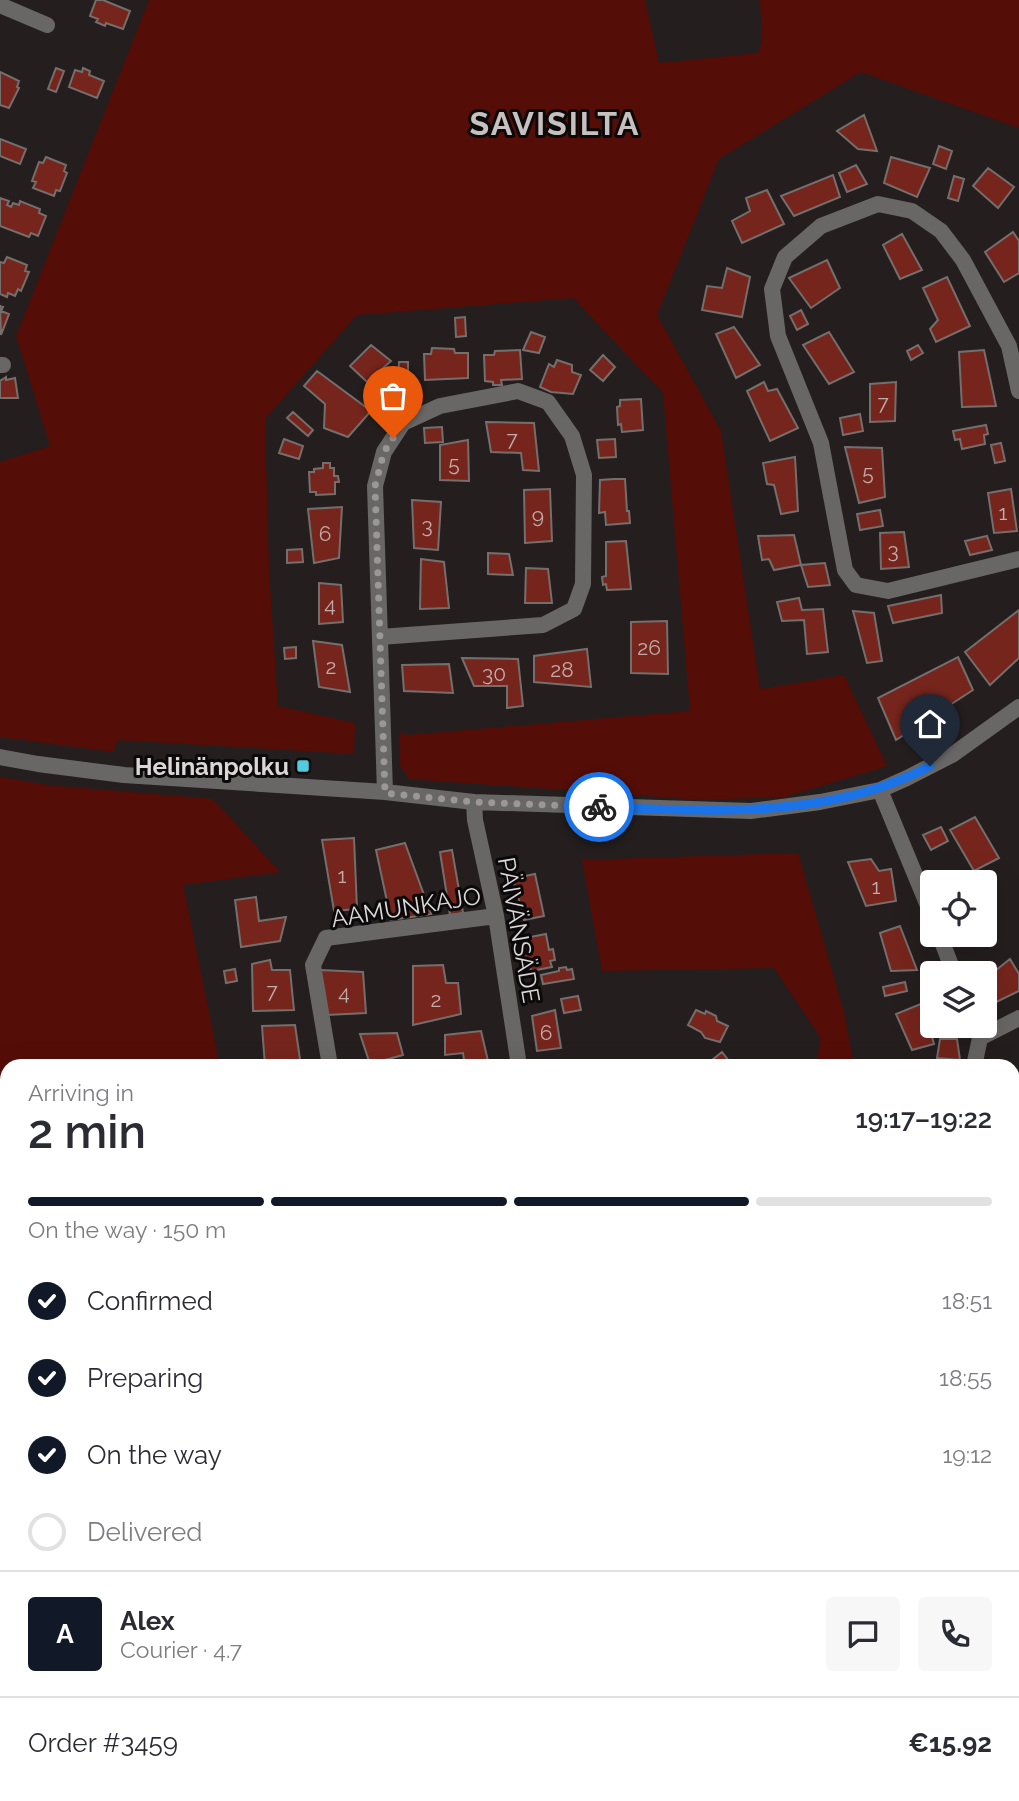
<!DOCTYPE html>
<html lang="en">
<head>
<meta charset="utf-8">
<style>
  :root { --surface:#fff; --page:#f7f7f7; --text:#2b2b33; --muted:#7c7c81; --line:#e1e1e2; --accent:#111827 }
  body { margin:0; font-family:Raleway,sans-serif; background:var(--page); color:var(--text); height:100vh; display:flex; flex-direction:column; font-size:26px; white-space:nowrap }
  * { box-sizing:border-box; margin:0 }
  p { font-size:23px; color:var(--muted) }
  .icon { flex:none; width:38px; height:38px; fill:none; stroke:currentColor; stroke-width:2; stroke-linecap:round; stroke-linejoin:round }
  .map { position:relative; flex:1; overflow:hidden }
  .sheet { position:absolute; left:0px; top:1059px; width:1020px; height:744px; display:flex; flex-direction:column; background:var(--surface); border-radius:21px 21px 0 0; box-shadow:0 7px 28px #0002 }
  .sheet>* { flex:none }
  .controls { position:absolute; left:920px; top:870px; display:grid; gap:14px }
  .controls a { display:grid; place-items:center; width:77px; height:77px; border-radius:7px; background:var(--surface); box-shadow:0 7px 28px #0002; font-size:35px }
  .pin { position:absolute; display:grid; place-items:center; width:60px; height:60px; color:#fff; margin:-72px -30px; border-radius:50% 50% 50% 0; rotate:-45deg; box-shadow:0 0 7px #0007 }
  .pin .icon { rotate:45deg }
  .courier { position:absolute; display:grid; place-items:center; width:70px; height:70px; margin:-35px; border:5px solid #1a73e8; border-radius:50%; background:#fff; color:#222; box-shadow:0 2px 9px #0007 }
  .headline em { font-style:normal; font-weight:600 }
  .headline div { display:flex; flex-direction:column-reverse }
  .headline { display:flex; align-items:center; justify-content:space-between; height:119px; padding:0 28px }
  h1 { font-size:46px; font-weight:600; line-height:52px }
  .bar { display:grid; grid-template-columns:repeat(4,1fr); gap:10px 7px; align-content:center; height:84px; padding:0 28px }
  .bar i { height:9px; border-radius:5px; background:var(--line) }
  .bar .on { background:var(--accent) }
  .bar p { grid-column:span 4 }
  .line { display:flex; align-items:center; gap:18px; padding:0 28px; border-top:2px solid var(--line) }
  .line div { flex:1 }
  .round { display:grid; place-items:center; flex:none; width:74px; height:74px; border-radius:7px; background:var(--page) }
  ol { padding:0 28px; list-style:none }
  li { display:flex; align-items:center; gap:21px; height:77px }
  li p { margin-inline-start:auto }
  li .icon { padding:7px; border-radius:50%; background:var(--accent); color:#fff; stroke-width:4 }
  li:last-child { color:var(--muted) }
  li i { width:38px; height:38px; border:4px solid var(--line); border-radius:50% }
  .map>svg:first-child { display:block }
  .green { fill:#550d07 }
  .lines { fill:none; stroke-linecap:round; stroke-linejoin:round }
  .river { stroke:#280100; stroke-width:26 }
  .building { fill:#75251c; stroke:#746e6d; stroke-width:2 }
  .minor { stroke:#696666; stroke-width:16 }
  .done { stroke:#9a9796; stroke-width:7; stroke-dasharray:0 12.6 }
  .route { stroke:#1a73e8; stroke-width:9 }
  .poi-dot { fill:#54cadd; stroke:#0b0909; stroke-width:2.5 }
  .labels { text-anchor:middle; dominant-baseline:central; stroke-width:6; stroke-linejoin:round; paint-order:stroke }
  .number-label { font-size:21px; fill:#c1aaa8 }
  .poi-label { font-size:24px; font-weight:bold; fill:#dad7d6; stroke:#0b0909; text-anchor:end }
  .street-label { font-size:24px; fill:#dad7d6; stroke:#0b0909 }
  .district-label { font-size:32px; font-weight:bold; letter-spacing:2px; fill:#c6c0be; stroke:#0b0909 }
</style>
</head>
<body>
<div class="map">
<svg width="1019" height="1801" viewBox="0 0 1019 1801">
  <rect width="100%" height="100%" fill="#241f1e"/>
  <path class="green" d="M149,0H645L659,63L758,53L762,40L760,0H1019V128L861,72L719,159L657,315L721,431L760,689L844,675L887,766L785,797L702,800L409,779L400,765L399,733L408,735L690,711L663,393L573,298L357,315L265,419L269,570L278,706L355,723L354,754L118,740L113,752L0,737V462L50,446L16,336Z
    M0,777L48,785L213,799L280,872L183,885L220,1066H7V1796H172V1801H0Z
    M798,853L844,1012L854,1066H817L820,1037L774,968L602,971L582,860Z
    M1013,1664L1019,1675V1801H603L613,1796H1013Z"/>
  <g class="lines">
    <path class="river" d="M0,1554L7,1552
      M875,1796L879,1801"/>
  </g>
  <path class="building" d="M96,0H103L130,11L123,29L106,23L105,26L96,22L98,19L90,16Z
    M56,68L64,71L56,92L48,89Z
    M83,68L90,71L89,75L104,81L97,98L69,87L75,70L82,72Z
    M0,72L19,81L17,87L19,88L9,108L0,105Z
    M864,115L877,151L858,149L837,131Z
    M0,139L26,149L20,164L0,156Z
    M939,146L952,151L946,169L933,164Z
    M46,157L66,165L64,171L67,173L60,191L56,190L54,196L33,188L36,182L32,181L39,162L43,163Z
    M891,157L930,168L917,197L884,183Z
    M856,165L867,184L847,192L839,173Z
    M988,168L1014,187L998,208L973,186Z
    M833,175L840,197L794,216L781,196Z
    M954,176L964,179L958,201L948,198Z
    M767,190L784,224L742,243L732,221L750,211L746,198Z
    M0,198L9,201L7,205L11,207L13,203L19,205L20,201L40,209L39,213L46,216L38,236L31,233L29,237L0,226Z
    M1013,232L1019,241V273L1004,282L985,252Z
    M902,234L922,270L900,279L883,245Z
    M7,257L27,265L25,271L29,272L21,291L18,289L15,296L8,293L7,297L0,294V262L4,263Z
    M827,260L840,288L811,308L789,278Z
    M727,268L750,277L742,317L702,310L707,286L722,288Z
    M947,277L970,326L936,342L930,329L938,320L923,288Z
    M0,306L3,307L1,311L9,314L1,335Z
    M801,310L808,324L797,330L790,316Z
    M465,317L466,336L456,337L455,318Z
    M734,327L760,365L736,378L716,334Z
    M531,332L545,337L539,353L523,350Z
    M829,332L854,372L829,384L803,345Z
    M371,345L391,361L367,382L350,366Z
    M918,345L923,353L911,360L907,351Z
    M432,348L454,349L455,353H468V378L425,380L424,354H431Z
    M520,350L522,379L501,380L502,385H493V382L485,381L484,355H494L495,351Z
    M984,350L996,406L962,407L959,352Z
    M603,355L615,367L603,381L590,370Z
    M557,360L572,365V372L581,375L573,394L551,392L540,387L549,364L554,367Z
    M399,362H408V383L398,385Z
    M317,371L371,411L348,437L324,428L325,404L304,386Z
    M6,377V380L15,378L18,398H0V381Z
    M764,382L768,391L777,389L798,428L770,441L747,391Z
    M896,382L895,421L870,422V384Z
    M641,399L643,430L622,432L621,424L618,425L617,407L620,406V400Z
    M293,412L313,430L308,436L287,418Z
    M860,414L863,431L843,435L840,418Z
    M486,422L534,423L539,471L523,470L521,453L491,452Z
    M986,425L988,434L984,435L985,444L962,449L960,439L955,440L953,431Z
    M442,427L443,442L425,443L424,428Z
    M284,439L303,446L299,459L279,453Z
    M615,439L616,457L599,458L597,440Z
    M468,440L469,481L440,480V445Z
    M1001,443L1005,461L995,463L991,445Z
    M845,447L882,448L885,497L859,503Z
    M795,457L798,511L781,514L774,485L767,484L763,463Z
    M323,463H330V468H334V476H338L339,482H335V494L316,495V492H310L309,472H314V469L323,468Z
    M614,479H625L627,511H629L630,523L606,525L605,512L599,513L600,480Z
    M550,489L552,541L525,543L524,490Z
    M1011,489L1017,531L994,533L988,493Z
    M412,500L441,502L438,550L414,548Z
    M342,507L339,558L314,563L308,509Z
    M880,510L883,526L860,530L857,514Z
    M904,532L909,567L881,569L880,533Z
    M794,535L801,565L774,570L769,559L762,560L758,536Z
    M987,536L992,550L970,555L965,541Z
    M626,541L631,589L607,590L606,584L603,585L602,577L606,576V542Z
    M302,549L303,562L287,563V550Z
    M488,553L509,554L513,575L488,574Z
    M421,559L444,562L449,608L420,609Z
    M825,563L830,585L808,587L801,565Z
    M526,568L548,569L552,603H525Z
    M319,583L341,585L343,622L319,624Z
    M941,595L942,613L893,623L888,606Z
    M799,598L802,610L823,609L828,652L807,654L804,620L782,621L777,602Z
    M1019,610V658L990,685L965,652Z
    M853,611L874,613L882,661L867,663Z
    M667,621L668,674L631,673V622Z
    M313,641L342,645L350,692L319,687Z
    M296,647V658L285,659L284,648Z
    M587,649L591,687L534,682V656Z
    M958,657L973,690L896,740L878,698Z
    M462,658L518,659L523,706L507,708V686H474Z
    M449,664L453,693L404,691L402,665Z
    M975,817L999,858L974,871L950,830Z
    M941,827L948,841L931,850L923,835Z
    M354,838L357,909L334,911L322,840Z
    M405,843L431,914L391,920L376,850Z
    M452,850L463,913L450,915L440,852Z
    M871,859L879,871L891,869L896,901L866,906L848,862Z
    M535,874L544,916L524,920L517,892L514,893L515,878Z
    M256,897L259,921L286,917L280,941L241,947L235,900Z
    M985,922L991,933L959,946L954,934H985Z
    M900,926L917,970L891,971L880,933Z
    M546,934L549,950L553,949L555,960L550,961L552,967L531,971L529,959L524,960L521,944L526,943L525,938Z
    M1010,959L1019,974V991L990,1005L985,991V979Z
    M270,960L272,970H290L294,1010L253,1011L252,964Z
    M443,965L446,983H458L461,1014L413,1025V966Z
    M566,967L567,970L572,969L574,979L543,984L541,975L559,971V968Z
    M235,969L237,981L226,983L224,971Z
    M320,970L363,972L366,1013L327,1015Z
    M905,982L907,991L885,996L883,987Z
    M578,996L581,1010L564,1013L561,999Z
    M923,1003L934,1044L912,1050L896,1014Z
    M555,1010L561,1048L537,1051L532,1016Z
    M696,1010L705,1014L706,1011L716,1016L717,1021L728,1026L720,1042L705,1038L701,1032L688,1025Z
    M295,1025L301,1066H265L262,1026Z
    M481,1031L489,1065L465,1066L463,1053L445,1055V1035Z
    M397,1033L403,1055L370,1064L360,1034Z
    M940,1039H957L960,1060L937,1058Z
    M722,1052L729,1061L723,1066H708L707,1064Z
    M1015,1088L1019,1090V1126L1013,1124Z
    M1019,1335V1375L1013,1383V1342Z
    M1013,1415L1019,1423V1449L1013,1442Z
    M1019,1480V1534L1016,1535L1013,1526V1482Z"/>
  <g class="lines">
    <path class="minor" d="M0,5L47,25
      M0,365H3
      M1019,391L1009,346L963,260L941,231L912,211L878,204L821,226L785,257L772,289L778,336L821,443L845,570L856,585L888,591L1019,559
      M380,637L543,625L574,609L583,584L584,475L572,436L548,402L518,391L440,406L403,423L384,452L375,486L385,792
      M0,757L38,764L124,775L385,792L474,802L751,811L820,802L880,790L907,778L952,755L1019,707
      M880,790L933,918
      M474,802L475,820L496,916L519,1066
      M939,934L954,973
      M975,1026L980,1038L1019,1018
      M330,1066L313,965L326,938L496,916
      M974,1066L980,1038
      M0,1655L7,1651"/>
  </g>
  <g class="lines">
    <path class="done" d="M393,438L384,452L375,486L385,793L474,802L599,807"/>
    <path class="route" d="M599,807C710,811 829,820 930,766"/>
  </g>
  <rect class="poi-dot" x="296" y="759" width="14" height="14" rx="3.5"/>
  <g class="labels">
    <g class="number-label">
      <text x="883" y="402">7</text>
      <text x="512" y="438">7</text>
      <text x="454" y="463">5</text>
      <text x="868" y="472">5</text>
      <text x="1003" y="512">1</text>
      <text x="538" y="515">9</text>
      <text x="427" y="525">3</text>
      <text x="325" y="533">6</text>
      <text x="893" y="550">3</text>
      <text x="330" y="604">4</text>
      <text x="649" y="647">26</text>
      <text x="331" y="666">2</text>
      <text x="562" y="669">28</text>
      <text x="494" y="673">30</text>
      <text x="342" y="875">1</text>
      <text x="876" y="886">1</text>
      <text x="272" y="990">7</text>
      <text x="344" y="992">4</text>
      <text x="436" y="999">2</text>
      <text x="546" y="1032">6</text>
    </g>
    <g class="poi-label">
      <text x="289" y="766">Helinänpolku</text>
    </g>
    <g class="street-label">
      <text transform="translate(406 907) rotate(-9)">AAMUNKAJO</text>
      <text transform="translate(519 930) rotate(80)">PÄIVÄNSÄDE</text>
    </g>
    <g class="district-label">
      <text x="555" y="123">SAVISILTA</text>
    </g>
  </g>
</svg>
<div class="controls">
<a><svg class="icon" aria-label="locate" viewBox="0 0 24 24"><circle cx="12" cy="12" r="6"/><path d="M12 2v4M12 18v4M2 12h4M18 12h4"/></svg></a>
<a><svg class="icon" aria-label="layers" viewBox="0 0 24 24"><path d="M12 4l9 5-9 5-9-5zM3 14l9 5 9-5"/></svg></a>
</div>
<div class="pin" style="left:393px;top:438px;background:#ea580c"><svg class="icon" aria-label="bag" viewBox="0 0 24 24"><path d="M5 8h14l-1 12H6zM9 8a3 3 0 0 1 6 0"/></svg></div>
<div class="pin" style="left:930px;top:766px;background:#1f2937"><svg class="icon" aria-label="home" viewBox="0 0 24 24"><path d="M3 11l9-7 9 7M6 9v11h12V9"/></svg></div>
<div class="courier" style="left:599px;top:807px"><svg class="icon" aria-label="bike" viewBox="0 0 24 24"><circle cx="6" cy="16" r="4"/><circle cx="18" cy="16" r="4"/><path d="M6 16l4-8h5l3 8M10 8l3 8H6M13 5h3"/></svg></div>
<section class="sheet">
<div class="headline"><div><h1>2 min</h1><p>Arriving in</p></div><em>19:17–19:22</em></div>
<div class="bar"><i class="on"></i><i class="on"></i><i class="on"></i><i></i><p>On the way · 150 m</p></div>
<ol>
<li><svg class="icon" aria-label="check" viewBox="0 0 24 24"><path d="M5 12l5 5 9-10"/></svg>Confirmed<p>18:51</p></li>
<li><svg class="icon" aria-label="check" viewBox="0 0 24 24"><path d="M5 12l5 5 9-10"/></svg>Preparing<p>18:55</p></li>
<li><svg class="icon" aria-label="check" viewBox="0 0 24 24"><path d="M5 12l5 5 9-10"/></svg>On the way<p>19:12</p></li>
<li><i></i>Delivered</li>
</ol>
<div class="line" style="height:126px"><b class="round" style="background:var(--accent);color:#fff">A</b><div><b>Alex</b><p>Courier · 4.7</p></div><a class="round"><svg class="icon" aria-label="chat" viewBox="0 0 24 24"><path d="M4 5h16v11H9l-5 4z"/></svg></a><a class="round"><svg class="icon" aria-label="phone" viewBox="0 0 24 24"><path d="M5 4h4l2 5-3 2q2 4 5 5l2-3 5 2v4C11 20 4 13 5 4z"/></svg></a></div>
<div class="line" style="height:91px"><div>Order #3459</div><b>€15.92</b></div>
</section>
</div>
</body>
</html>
